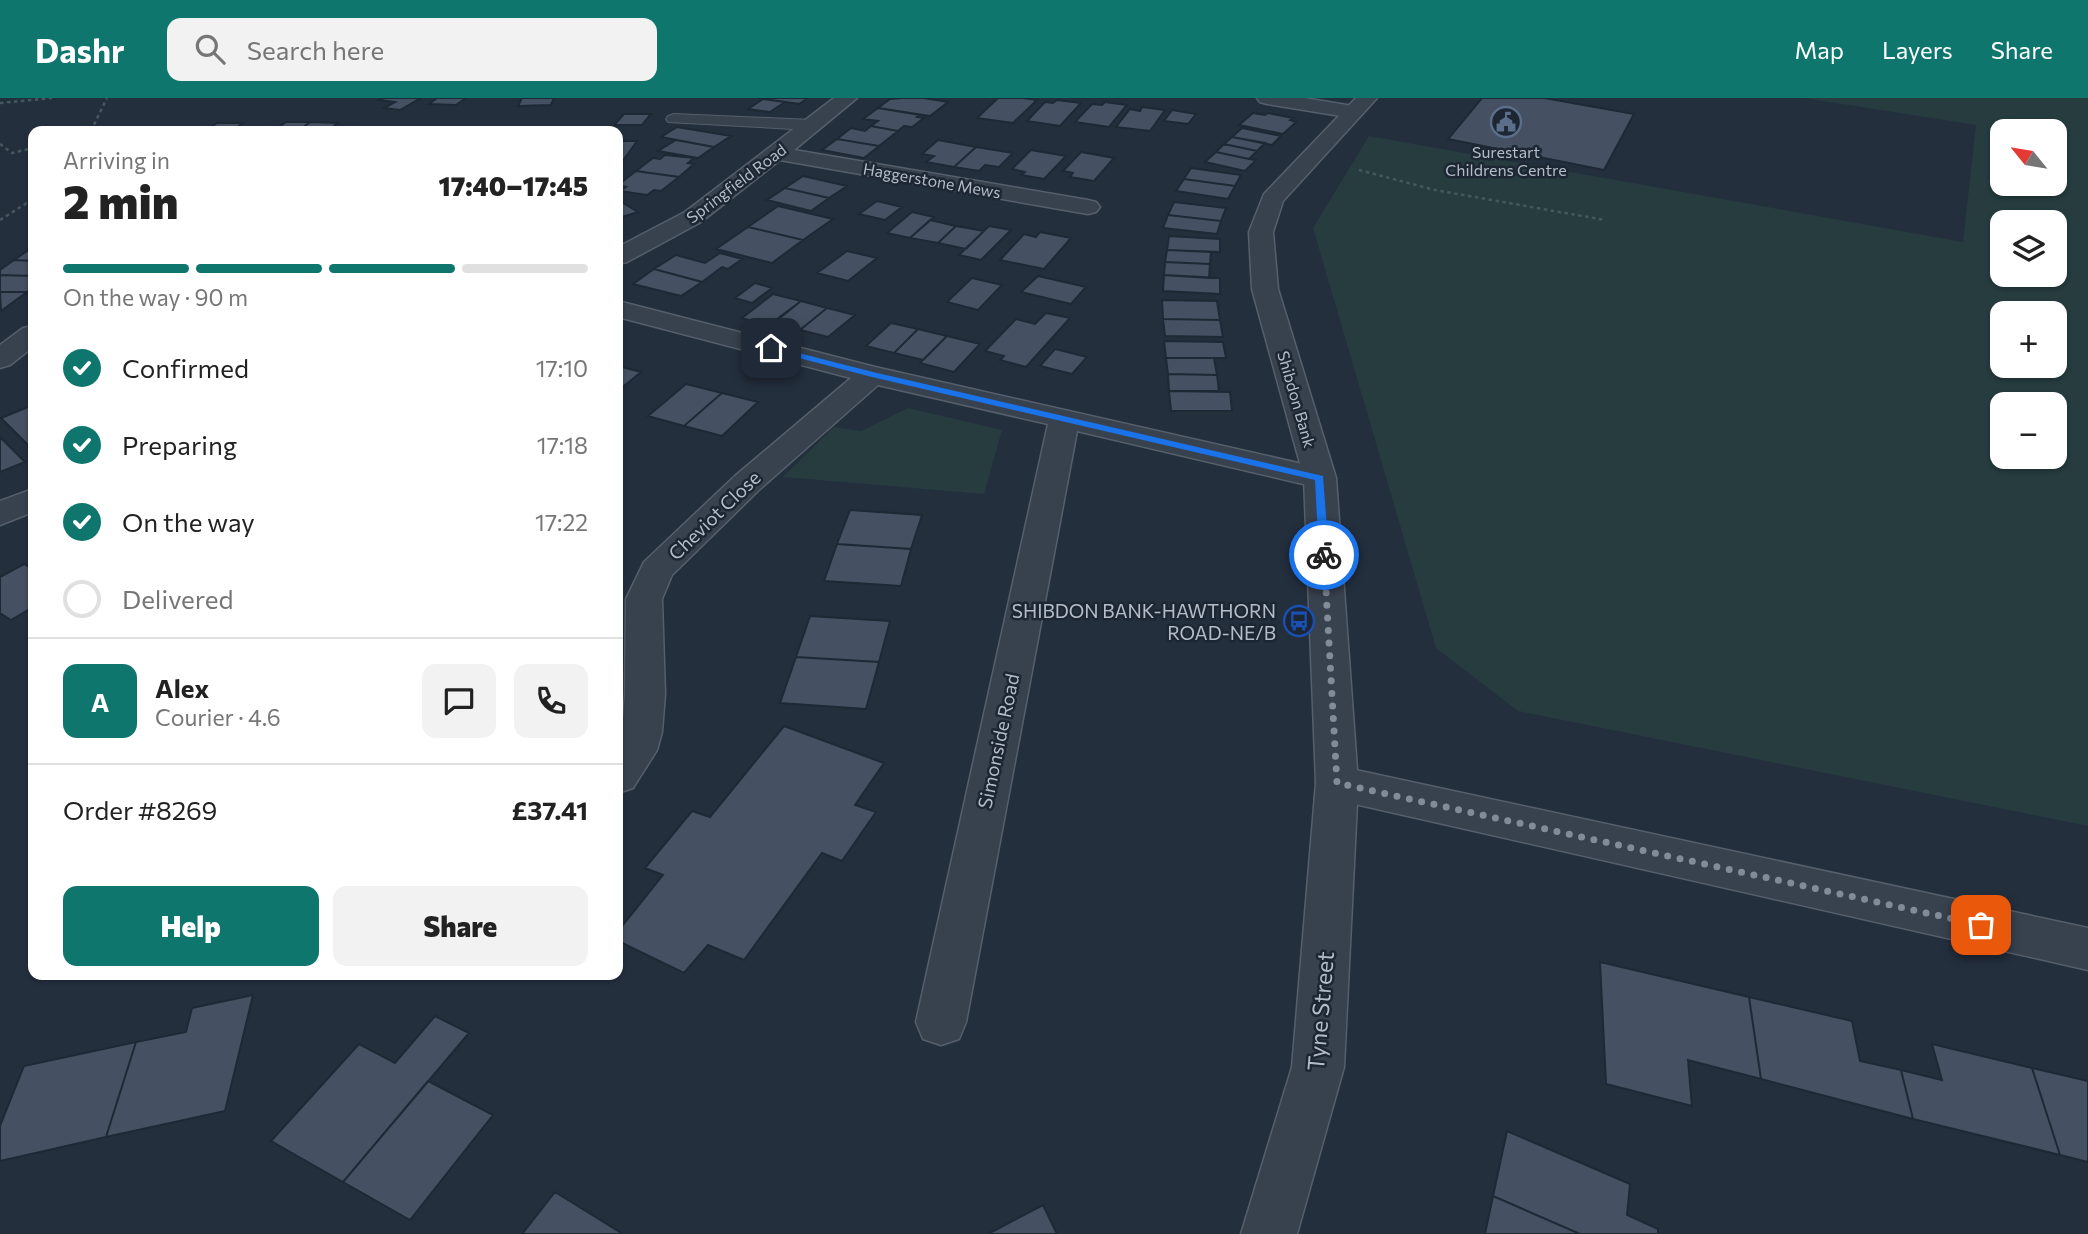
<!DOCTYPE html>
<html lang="en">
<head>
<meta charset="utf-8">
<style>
  :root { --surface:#fff; --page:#f2f2f2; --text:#222; --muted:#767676; --line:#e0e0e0; --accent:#0f766e }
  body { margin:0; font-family:Commissioner,sans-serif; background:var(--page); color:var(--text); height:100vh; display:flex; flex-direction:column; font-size:26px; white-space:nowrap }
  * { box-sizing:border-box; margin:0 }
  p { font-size:23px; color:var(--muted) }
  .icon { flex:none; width:38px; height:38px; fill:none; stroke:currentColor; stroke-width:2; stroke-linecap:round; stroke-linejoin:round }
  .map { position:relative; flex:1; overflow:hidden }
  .drawer { position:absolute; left:28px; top:28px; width:595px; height:854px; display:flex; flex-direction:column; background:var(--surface); border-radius:14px; box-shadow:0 2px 5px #0004 }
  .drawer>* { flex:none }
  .needle { width:46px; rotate:300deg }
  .controls { position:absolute; left:1990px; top:21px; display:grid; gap:14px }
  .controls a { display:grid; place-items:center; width:77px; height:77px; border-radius:14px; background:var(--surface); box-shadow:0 2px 5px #0004; font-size:35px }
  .pin { position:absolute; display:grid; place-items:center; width:60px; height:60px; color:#fff; margin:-30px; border-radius:14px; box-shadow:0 4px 10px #0006 }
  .courier { position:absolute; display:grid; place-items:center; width:70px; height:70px; margin:-35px; border:5px solid #1a73e8; border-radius:50%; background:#fff; color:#222; box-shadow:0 2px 9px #0007 }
  .overview em { font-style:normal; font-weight:800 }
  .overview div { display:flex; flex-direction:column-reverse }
  .overview { display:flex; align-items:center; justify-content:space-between; height:119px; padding:0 35px }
  h1 { font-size:46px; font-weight:800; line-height:52px }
  .bar { display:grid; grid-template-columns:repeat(4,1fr); gap:10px 7px; align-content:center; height:84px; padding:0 35px }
  .bar i { height:9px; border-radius:5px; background:var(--line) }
  .bar .current { background:var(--accent) }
  .bar p { grid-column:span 4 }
  .line { display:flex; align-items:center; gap:18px; padding:0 35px; border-top:2px solid var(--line) }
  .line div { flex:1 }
  .round { display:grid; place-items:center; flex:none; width:74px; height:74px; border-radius:14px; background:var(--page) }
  ol { padding:0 35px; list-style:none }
  li { display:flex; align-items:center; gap:21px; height:77px }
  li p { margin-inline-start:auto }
  li .icon { padding:7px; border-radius:50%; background:var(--accent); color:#fff; stroke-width:4 }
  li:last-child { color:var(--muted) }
  li i { width:38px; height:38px; border:4px solid var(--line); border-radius:50% }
  .primary-button { display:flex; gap:14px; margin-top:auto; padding:14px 35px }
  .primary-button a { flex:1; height:80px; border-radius:14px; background:var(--accent); color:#fff; font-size:28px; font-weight:800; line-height:80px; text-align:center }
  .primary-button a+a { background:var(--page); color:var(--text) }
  header { display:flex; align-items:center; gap:42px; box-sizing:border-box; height:98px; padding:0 35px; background:var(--accent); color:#fff }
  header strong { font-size:33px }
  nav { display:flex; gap:38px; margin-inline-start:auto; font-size:24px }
  .search { width:490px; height:63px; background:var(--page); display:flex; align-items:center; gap:18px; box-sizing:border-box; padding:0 24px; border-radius:14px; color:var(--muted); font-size:26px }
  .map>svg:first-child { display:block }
  .green { fill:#263c3f; fill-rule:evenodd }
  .building { fill:#455162; stroke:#1f2835; stroke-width:2 }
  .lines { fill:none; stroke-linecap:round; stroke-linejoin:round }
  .service-casing { stroke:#565f6c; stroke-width:2 }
  .minor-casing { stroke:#565f6c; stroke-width:3 }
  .tertiary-casing { stroke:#565f6c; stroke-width:3 }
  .path { stroke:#44595c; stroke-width:2.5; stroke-dasharray:3.5 3.5; stroke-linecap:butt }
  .service { fill:#38414e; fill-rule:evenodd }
  .minor { fill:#38414e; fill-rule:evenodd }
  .tertiary { fill:#38414e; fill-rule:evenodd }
  .route { fill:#1a73e8 }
  .done { stroke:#828b98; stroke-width:7; stroke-dasharray:0 12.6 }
  .labels { text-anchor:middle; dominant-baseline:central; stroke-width:5; stroke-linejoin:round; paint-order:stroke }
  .far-poi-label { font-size:16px; fill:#b4bcc9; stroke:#1d2633 }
  .far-street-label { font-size:16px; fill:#b4bcc9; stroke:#1d2633 }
  .street-label { font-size:19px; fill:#b4bcc9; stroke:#1d2633 }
  .poi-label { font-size:19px; fill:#b4bcc9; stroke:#1d2633; text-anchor:end }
  .near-street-label { font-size:23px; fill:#b4bcc9; stroke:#1d2633 }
</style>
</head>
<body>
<header>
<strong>Dashr</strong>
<div class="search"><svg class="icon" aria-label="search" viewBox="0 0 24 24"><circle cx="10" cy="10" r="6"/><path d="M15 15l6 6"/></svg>Search here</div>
<nav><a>Map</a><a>Layers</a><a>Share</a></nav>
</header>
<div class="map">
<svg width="2088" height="1136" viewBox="0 0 2088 1136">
  <rect width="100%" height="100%" fill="#242f3e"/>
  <path class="green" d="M1804,0H2088V728L1518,613L1436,550L1313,130L1369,38L1963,144L1976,27ZM2002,33H2054V86H2002ZM2054,124V177H2002V124ZM2002,215H2054V268H2002ZM2054,306V359H2002V306Z
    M908,310L1002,332L984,396L783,379L834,329L861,333Z"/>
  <path class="building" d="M383,0H421L400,12L384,10L395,4L379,2Z
    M437,0H466L456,7L429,6Z
    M522,0H554L551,7L518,8Z
    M758,0H808L799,6Z
    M902,0H924L948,4L930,18L878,10L890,1Z
    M998,0H1023L1037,2L1013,25L977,20Z
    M1482,0H1544L1634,16L1604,72L1448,41Z
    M763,1L785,4L770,14L748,11Z
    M1057,2L1081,5L1060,28L1027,23L1045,4L1053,5Z
    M1105,4L1127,7L1109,29L1075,24L1092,6L1102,7Z
    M1142,9L1165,12L1150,33L1116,29L1130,11L1140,13Z
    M878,10L920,17L917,19L924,20L912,29L904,28L898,33L871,28L878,23L863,21Z
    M1172,12L1196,16L1188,26L1164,23Z
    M1253,15L1265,17L1268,15L1293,20L1290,22L1296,24L1283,36L1239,27Z
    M624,16H651L642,27H614Z
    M286,24H310L299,33H273Z
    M310,24L338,25L327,33H299Z
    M217,25H243L232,33H205Z
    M871,28L898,33L879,48L837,41L851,30L865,33Z
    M677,29L731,38L714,49L661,39Z
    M1242,30L1281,38L1272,47L1232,39Z
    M1232,39L1265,45L1257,53L1224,46Z
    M837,41L879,48L864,60L822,52Z
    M676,42L714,49L698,60L658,53Z
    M938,42L976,49L954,69L926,64L934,58L922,56Z
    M618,43H637L622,64H618Z
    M1224,46L1257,53L1249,61L1216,54Z
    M976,49L1013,55L999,69L985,67L979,73L954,69Z
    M1031,52L1066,58L1044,81L1021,77L1025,74L1012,71Z
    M1081,54L1114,60L1094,83L1070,79L1073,75L1063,73Z
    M1216,54L1249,61L1256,62L1245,73L1205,64Z
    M665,57L694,60L688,65L694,66L679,79L636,73L653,60L660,61Z
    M1191,70L1241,77L1235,88L1184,81Z
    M636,73L679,79L661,93L654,92L647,97L620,93L626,89L618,87Z
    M803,78L847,88L829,100L785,90Z
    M1184,81L1235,88L1228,101L1176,93Z
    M785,90L829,100L811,113L767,102Z
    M618,102L638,114L622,119L618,117Z
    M877,103L902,109L885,122L859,116Z
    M1174,104L1226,110L1221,123L1168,117Z
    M778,108L833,121L803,142L748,129Z
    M912,114L934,119L910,140L887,135Z
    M1168,117L1221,123L1217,136L1163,130Z
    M930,122L956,128L938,145L910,140Z
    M956,128L984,133L966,151L938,145Z
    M989,128L1011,132L981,162L959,157Z
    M748,129L803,142L772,165L716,151Z
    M1040,134L1071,140L1044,171L1000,162L1024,136L1036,139Z
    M1169,138L1220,141V154L1167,152Z
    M33,149V163L14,162Z
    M1167,152L1211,154L1210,166L1165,164Z
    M847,153L877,160L848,183L817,175Z
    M720,155L742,161L728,171L722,169L702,184L654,171L676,157L705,165Z
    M14,162L33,163V178L0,177V172Z
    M1165,164L1210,166L1209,180L1164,177Z
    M654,171L702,184L681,198L633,186Z
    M0,177L33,178V190L27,194H0Z
    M1164,177L1220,180V196L1163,193Z
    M1038,178L1086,189L1071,206L1021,194Z
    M972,180L1002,187L978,212L947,204Z
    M755,185L772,190L752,205L735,200Z
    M0,194H27L1,213Z
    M773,196L801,203L770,228L742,220Z
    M1162,202L1217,203L1220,222L1163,221Z
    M801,203L827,210L800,232L773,224Z
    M827,210L855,217L828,239L800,232Z
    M1046,215L1070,220L1026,269L1000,262L1004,258L985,253L1016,221L1035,226Z
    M1163,221L1220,222L1223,239L1165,238Z
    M891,225L918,231L894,255L866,248Z
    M918,231L947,238L923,262L894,255Z
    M947,238L980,246L954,274L920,265Z
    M1164,243L1223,244L1226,260H1166Z
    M1055,251L1087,259L1072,276L1040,268Z
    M1166,260H1214L1217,277L1168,276Z
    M618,268L641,274L618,293Z
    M1168,276L1217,277L1219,293H1169Z
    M686,286L722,295L684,328L648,318Z
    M1169,293L1230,294L1232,313H1171Z
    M722,295L758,304L722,338L684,328Z
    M33,307V352L1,320Z
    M0,339L25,364L0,374Z
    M850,412L922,417L911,451L837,446Z
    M837,446L911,451L901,488L824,483Z
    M24,466L33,471V509L11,522L0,515V479Z
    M810,518L890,523L879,564L796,559Z
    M796,559L879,564L866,611L780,605Z
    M784,628L884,665L855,707L876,714L842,763L822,755L744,862L708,847L684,875L618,843V833L663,777L645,770L692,713L710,719Z
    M1600,864L1749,899L1761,981L1688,962L1692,1008L1606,986Z
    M253,897L225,1013L106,1039L136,944L186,934L192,910Z
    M1749,899L1852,923L1860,963L1901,972L1913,1021L1761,981Z
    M435,918L469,935L343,1084L271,1043L359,946L395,965Z
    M136,944L106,1039L0,1063V1028L24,968Z
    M1932,946L2032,970L2060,1057L1913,1021L1901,972L1942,982Z
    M2032,970L2088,983V1064L2060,1057Z
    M428,983L493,1017L410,1122L343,1084Z
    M1507,1033L1630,1086L1627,1117L1658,1131V1136H1580L1493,1098Z
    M555,1094L623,1136H522Z
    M1493,1098L1580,1136H1485Z
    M1043,1107L1057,1136H988Z"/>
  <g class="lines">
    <g class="service-casing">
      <path id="service" d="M674,16L812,22L820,27L812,32L668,24L666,21L668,18Z"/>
    </g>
    <g class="minor-casing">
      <path id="minor" d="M834,0H857L794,52L1088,102L1096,104L1100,109L1096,114L1088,116L780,62L701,124L627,164L618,166V149L685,114Z
        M1257,0H1304L1353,8L1360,10L1363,14L1360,18L1353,20L1267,6L1260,4Z
        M618,203L875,269L1320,370L1331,373L1336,380L1331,387L1320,390L1077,333L966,924L959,941L941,947L923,941L916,924L1048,326L878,287L759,392L672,477L662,501L665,596L662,634L657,652L633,690L618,695V645L622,634L625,596L626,501L644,464L735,378L851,280L618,219Z
        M33,228V249L10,267L0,270V247L23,230Z
        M33,391V414L0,427V403Z
        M1337,668L2088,830V872L1337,702L1322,697L1316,685L1322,673Z"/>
    </g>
    <g class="tertiary-casing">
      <path id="tertiary" d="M1356,0H1377L1283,103L1273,134L1278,191L1336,380L1358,685L1344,969L1297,1136H1241L1292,969L1316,685L1304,380L1252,191L1249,134L1264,96Z"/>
    </g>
    <path class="path" d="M0,5L52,0
      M91,33L107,0
      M0,46L12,55L33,50
      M1359,72L1435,92L1605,122
      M0,122L33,101"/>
    <use href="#service" class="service"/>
    <use href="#minor" class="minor"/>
    <use href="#tertiary" class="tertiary"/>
  </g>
  <path class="route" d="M771,248L873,274L1323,378L1329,457L1324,460L1319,457L1315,382L872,279L768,252Z"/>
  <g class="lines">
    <path class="done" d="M1324,457L1337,685L1981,827"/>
  </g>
  <defs>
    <g id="civic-ring" transform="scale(1.575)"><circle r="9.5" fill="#1d2633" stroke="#5c6f8a" stroke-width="1.5"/><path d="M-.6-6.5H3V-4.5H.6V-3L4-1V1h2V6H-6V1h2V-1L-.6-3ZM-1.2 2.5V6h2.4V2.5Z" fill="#5c6f8a"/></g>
    <g id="bus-ring" transform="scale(1.575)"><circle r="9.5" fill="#1d2633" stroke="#1a4fb4" stroke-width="1.5"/><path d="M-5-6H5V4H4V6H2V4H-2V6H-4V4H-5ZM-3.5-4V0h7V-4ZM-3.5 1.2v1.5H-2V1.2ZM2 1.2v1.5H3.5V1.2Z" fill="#1a4fb4"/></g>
  </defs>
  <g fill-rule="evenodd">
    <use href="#civic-ring" x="1506" y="24"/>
    <use href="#bus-ring" x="1299" y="523"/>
  </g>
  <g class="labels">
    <g class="far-poi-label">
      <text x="1506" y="53">Surestart<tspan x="1506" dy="18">Childrens Centre</tspan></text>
    </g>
    <g class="far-street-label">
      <text transform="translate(932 82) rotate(10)">Haggerstone Mews</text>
      <text transform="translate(736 85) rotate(-37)">Springfield Road</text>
      <text transform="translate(1297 301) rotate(74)">Shibdon Bank</text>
    </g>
    <g class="street-label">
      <text transform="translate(714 417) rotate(-44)">Cheviot Close</text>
      <text transform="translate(998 643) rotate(-78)">Simonside Road</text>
    </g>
    <g class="poi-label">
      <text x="1276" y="512">SHIBDON BANK-HAWTHORN<tspan x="1276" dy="22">ROAD-NE/B</tspan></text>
    </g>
    <g class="near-street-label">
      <text transform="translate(1320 913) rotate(-85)">Tyne Street</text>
    </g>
  </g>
</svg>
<div class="controls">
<a><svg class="needle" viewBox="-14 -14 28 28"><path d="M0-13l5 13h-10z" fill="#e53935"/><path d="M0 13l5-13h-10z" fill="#767676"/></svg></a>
<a><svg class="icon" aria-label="layers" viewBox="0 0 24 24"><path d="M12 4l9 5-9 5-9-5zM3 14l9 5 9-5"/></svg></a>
<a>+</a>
<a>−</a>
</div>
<div class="pin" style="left:1981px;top:827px;background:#ea580c"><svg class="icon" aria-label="bag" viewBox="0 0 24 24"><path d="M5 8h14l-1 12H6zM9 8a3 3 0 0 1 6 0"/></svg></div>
<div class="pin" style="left:771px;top:250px;background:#1f2937"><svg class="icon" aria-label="home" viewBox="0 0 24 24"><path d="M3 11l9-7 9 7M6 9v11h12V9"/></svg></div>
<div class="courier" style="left:1324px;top:457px"><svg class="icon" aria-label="bike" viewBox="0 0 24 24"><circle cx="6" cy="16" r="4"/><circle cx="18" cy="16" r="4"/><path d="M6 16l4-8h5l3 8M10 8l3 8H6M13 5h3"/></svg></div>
<section class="drawer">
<div class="overview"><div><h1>2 min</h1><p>Arriving in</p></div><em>17:40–17:45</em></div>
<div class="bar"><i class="current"></i><i class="current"></i><i class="current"></i><i></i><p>On the way · 90 m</p></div>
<ol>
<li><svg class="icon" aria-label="check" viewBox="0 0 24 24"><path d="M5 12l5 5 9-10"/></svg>Confirmed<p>17:10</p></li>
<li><svg class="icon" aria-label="check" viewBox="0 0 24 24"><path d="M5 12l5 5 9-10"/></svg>Preparing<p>17:18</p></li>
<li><svg class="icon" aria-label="check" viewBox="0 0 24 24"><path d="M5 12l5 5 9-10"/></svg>On the way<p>17:22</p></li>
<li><i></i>Delivered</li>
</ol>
<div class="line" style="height:126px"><b class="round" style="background:var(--accent);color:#fff">A</b><div><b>Alex</b><p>Courier · 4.6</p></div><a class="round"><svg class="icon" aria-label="chat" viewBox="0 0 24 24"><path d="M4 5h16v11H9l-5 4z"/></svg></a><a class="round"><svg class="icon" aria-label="phone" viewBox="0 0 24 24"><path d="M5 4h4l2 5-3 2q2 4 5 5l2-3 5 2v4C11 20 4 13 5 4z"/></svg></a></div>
<div class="line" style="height:91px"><div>Order #8269</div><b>£37.41</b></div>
<div class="primary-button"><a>Help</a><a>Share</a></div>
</section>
</div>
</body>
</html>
